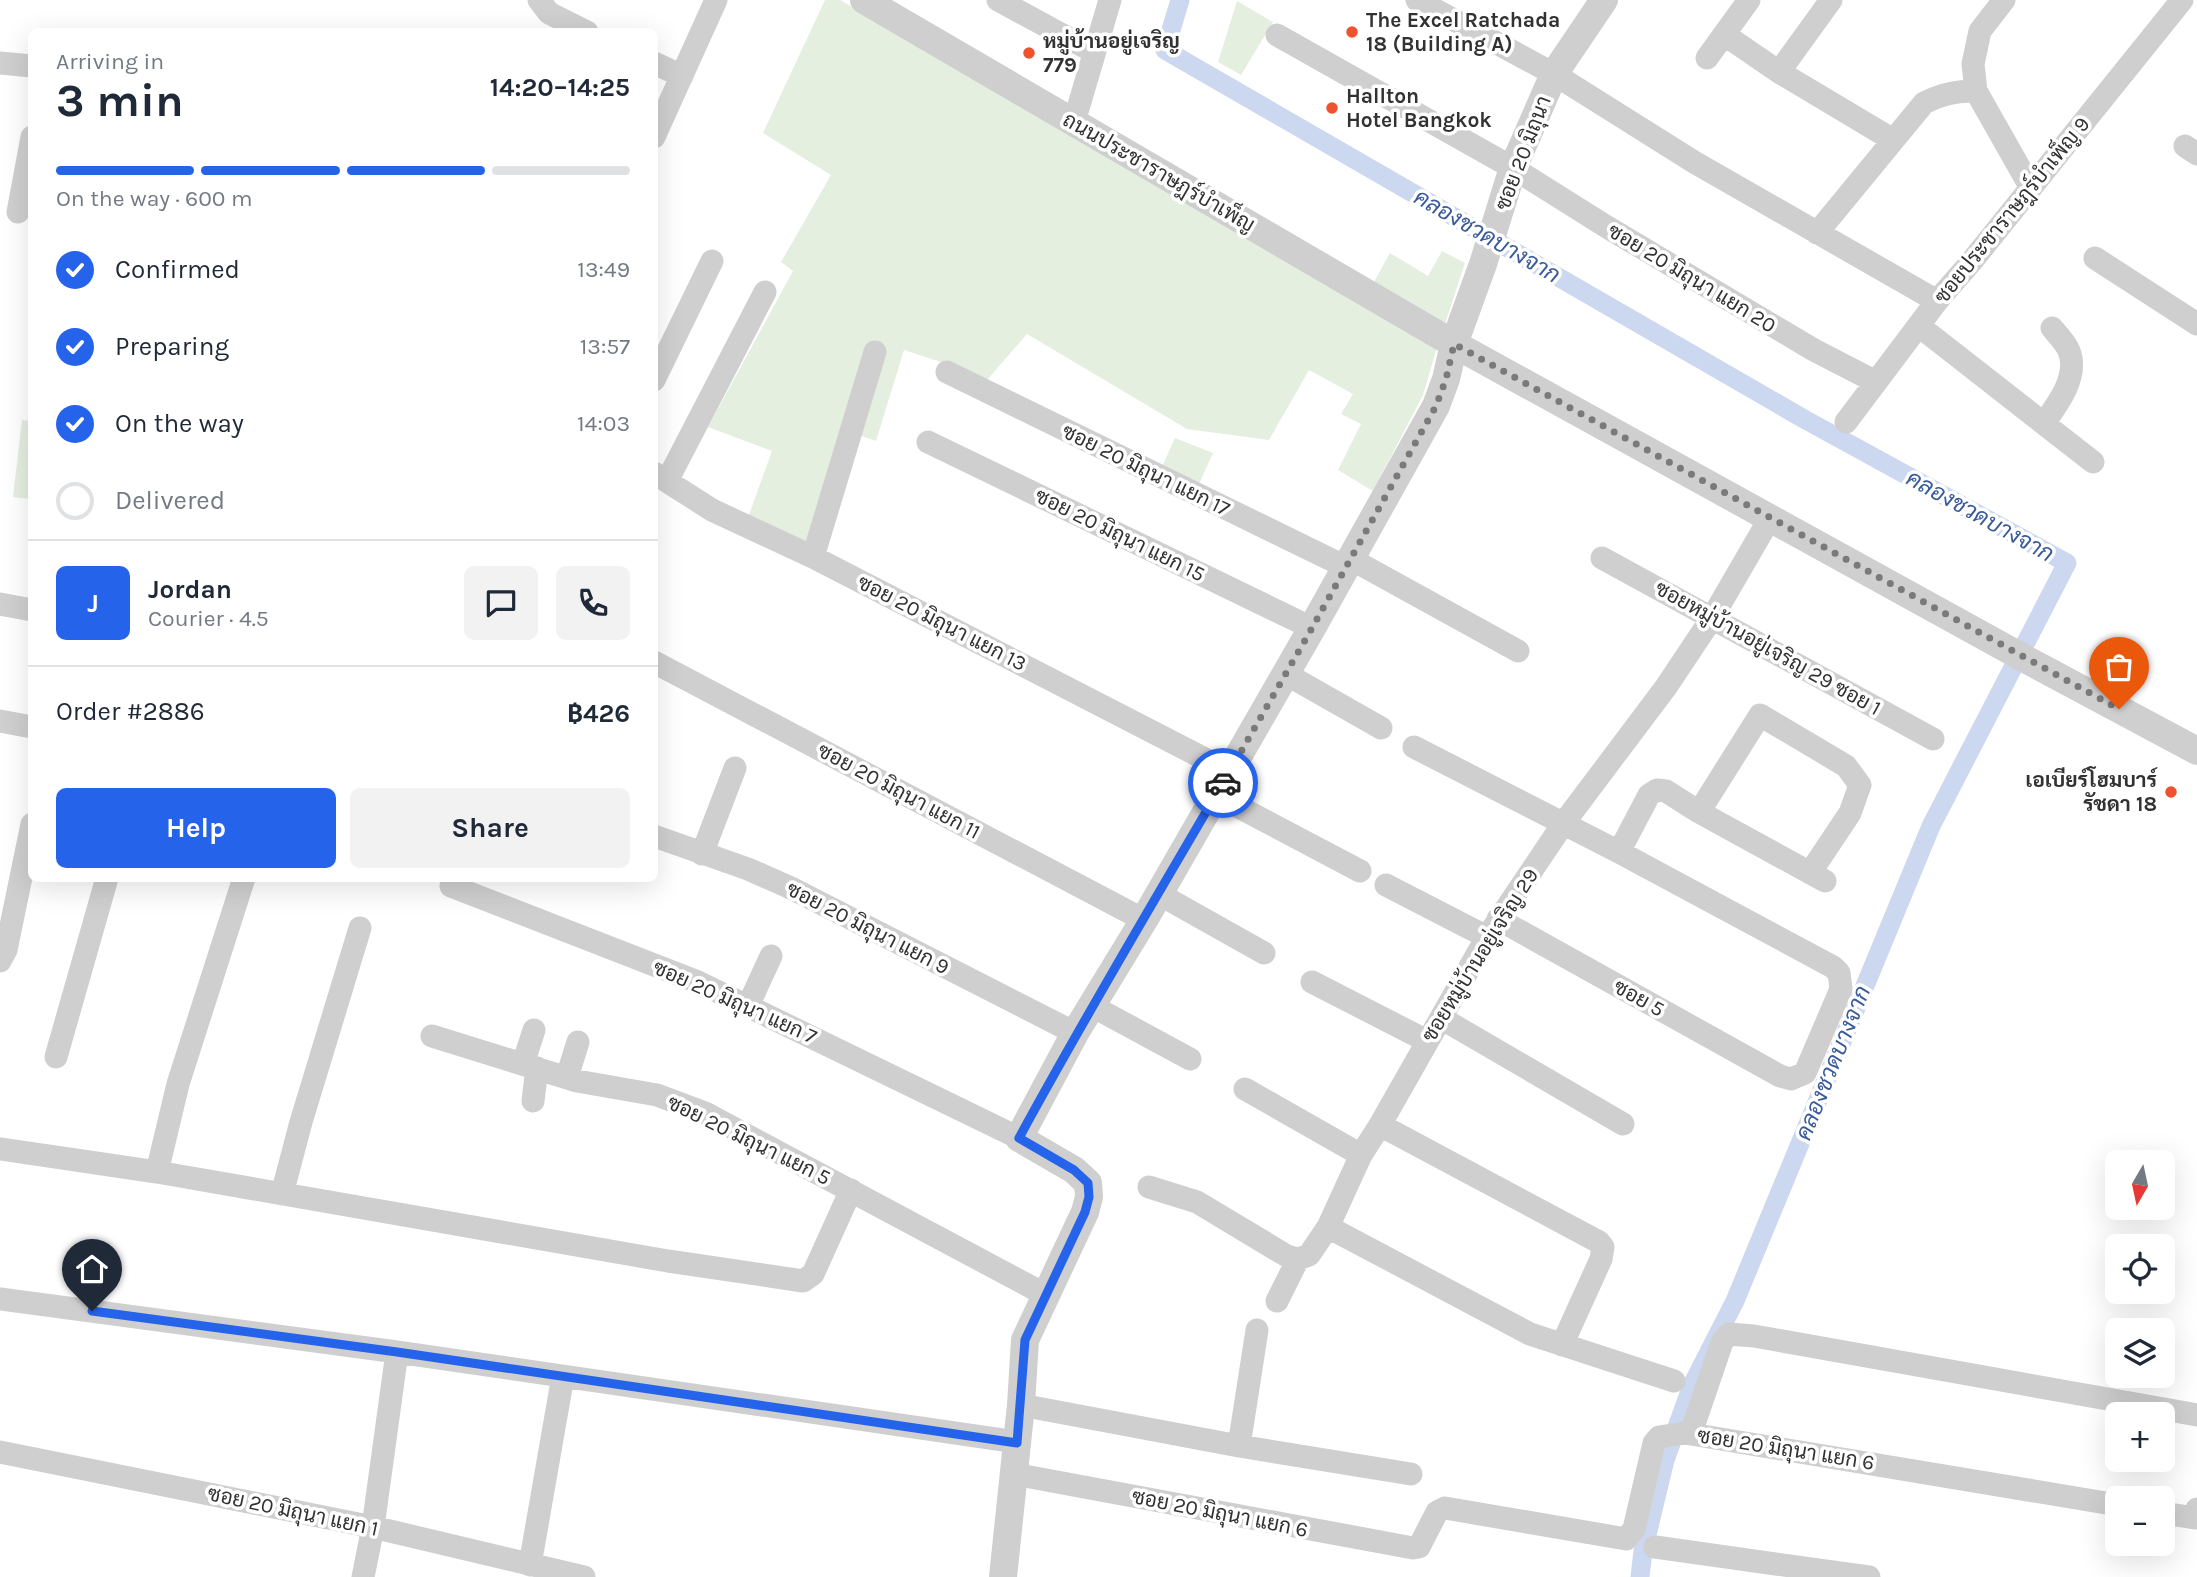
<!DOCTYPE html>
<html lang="en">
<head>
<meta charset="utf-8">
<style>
  :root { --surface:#fff; --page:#f2f2f3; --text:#1f2937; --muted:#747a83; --line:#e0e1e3; --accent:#2563eb }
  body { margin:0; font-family:Karla,Sarabun,sans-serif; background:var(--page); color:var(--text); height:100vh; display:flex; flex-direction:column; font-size:26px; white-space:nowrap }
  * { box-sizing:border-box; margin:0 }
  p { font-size:23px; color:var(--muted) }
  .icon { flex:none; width:38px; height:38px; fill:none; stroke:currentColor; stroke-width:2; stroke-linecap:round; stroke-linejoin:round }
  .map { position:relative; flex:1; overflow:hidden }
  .details { position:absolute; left:28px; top:28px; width:630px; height:854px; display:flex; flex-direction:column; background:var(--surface); border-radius:10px; box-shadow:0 7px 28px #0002 }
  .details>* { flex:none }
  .needle { width:46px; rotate:189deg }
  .controls { position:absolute; left:2105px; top:1150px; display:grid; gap:14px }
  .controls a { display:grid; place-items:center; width:70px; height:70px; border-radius:10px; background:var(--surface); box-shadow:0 7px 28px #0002; font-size:35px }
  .pin { position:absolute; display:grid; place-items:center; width:60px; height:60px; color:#fff; margin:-72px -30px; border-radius:50% 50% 50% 0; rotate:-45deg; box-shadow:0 0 7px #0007 }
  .pin .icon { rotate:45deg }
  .courier { position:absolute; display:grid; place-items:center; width:70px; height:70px; margin:-35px; border:5px solid #2563eb; border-radius:50%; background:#fff; color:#222; box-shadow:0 2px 9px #0007 }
  .overview em { font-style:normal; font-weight:700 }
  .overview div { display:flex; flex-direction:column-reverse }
  .overview { display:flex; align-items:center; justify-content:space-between; height:119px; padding:0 28px }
  h1 { font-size:46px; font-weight:700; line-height:52px }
  .bar { display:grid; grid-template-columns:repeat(4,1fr); gap:10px 7px; align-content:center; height:84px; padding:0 28px }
  .bar i { height:9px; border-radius:5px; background:var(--line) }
  .bar .selected { background:var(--accent) }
  .bar p { grid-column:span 4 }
  .line { display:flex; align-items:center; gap:18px; padding:0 28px; border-top:2px solid var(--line) }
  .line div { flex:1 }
  .round { display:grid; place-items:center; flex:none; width:74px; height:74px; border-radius:10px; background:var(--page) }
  ol { padding:0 28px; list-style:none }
  li { display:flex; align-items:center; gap:21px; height:77px }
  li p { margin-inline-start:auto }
  li .icon { padding:7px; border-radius:50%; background:var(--accent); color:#fff; stroke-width:4 }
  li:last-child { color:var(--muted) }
  li i { width:38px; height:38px; border:4px solid var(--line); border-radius:50% }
  .action { display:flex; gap:14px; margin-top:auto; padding:14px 28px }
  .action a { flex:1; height:80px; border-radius:10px; background:var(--accent); color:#fff; font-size:28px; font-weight:700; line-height:80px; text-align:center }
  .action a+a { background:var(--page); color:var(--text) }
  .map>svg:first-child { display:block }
  .green { fill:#e4efe0 }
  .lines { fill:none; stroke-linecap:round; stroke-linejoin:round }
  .canal { stroke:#ccd8ef; stroke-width:19 }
  .minor { stroke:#cfcfcf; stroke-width:23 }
  .tertiary { stroke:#cfcfcf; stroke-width:28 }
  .done { stroke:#7a7a7a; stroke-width:7; stroke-dasharray:0 12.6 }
  .route { stroke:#2563eb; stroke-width:9 }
  .poi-dot { fill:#ef522e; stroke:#fff; stroke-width:2.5 }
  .labels { text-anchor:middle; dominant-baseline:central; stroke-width:7; stroke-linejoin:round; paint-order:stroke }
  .poi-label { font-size:21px; font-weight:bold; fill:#323232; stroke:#fff; text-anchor:start }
  .street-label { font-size:21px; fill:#323232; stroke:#fff }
  .water-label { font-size:23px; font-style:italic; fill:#3a5b9a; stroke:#fff }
</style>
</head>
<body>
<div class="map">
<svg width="2197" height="1577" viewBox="0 0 2197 1577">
  <rect width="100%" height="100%" fill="#fff"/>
  <path class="green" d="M825,0H840L1438,344L1423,395L1373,491L1338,470L1361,424L1341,414L1353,394L1309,370L1269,440L1187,429L1027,334L987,380L956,367L904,350L876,441L847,431L806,541L749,515L772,451L708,427L793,271L781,262L831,175L763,133Z
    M1237,1L1273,22L1241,75L1218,62Z
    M1442,251L1465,263L1443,330L1370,289L1390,253L1428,276Z
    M22,420L31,421V499L13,497Z
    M1175,438L1213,453L1198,486L1161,469Z"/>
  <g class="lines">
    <path class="canal" d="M1180,0L1165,50L1804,419L2067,563L1931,826L1735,1301L1693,1383L1665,1460L1643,1551L1640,1577"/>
    <path class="minor" d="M539,0L549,13L587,32
      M998,0L1094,52
      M1417,0L1554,74L1694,162L1937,301
      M2004,0L1980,31L1973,64L1976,91L2031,188
      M1277,35L1513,168L1607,227L1814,350L1876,382
      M1725,35L1779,72L1893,140
      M1707,58L1749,0
      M0,63L32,66
      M654,63L682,76
      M1779,72L1831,0
      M1074,122L1110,0
      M654,137L716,0
      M2185,146L2197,154
      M18,212L32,137
      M1817,233L1924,103C1942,94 1956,91 1976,91
      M2095,258L2197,324
      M1919,326L2093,462
      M947,372L1346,567
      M654,380L712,261
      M1846,422L1937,301L1972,261L2182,0
      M2044,423C2058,404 2079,376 2069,351C2066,343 2057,334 2052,328
      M928,442L1312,628
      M654,473L712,510L813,557L1205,759L1225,778
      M667,481L765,292
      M813,557L875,352
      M1602,558L1933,739
      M1351,559L1518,651
      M0,604L32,610
      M654,662L1144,920
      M1286,674L1381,728
      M0,721L32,727
      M1414,747L1619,852L1833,967L1839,973L1841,989L1805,1073L1791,1079L1780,1076L1498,919
      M1216,795L1360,871
      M1699,812L1760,715L1846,766L1860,785L1850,813L1810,873
      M654,836L748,869L791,888L1075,1033
      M1619,852L1649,795L1657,790L1666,791L1699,812L1825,881
      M702,854L735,768
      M454,878L451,886L698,982L1019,1138
      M1386,885L1487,937
      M1159,894L1264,953
      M0,961L6,950L32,824
      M1312,982L1427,1041
      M748,1006L771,956
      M1092,1006L1190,1059
      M1441,1018L1623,1124
      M432,1036L577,1081L657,1095L705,1113L1046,1295
      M56,1057L107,878
      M523,1064L534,1030
      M567,1077L578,1042
      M1245,1089L1361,1155
      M533,1101L537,1068
      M1380,1125L1599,1242L1603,1247L1601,1259L1562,1345
      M0,1149L157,1172L668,1261L803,1281L813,1274L851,1190
      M157,1172L178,1084L244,878
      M1149,1187L1197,1202L1287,1256L1298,1259L1309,1255L1328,1227L1361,1155L1380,1125L1487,937L1563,824L1666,687L1712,618L1770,518
      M282,1194L301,1122L360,928
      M1328,1227L1530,1334L1674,1381
      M0,1299L397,1352L1017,1442
      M1277,1301L1298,1259
      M1021,1405L1239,1446L1411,1474
      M1691,1433L1722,1342L1729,1334L1754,1336L2197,1415
      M1239,1446L1257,1330
      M0,1452L373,1527L584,1577
      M1014,1474L1413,1548L1419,1547L1437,1512L1445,1508L1626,1539L1634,1529L1654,1443L1659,1437L1685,1433L2118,1505
      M2163,1513L2195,1518L2197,1509
      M1655,1547L1869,1577
      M530,1565L563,1376
      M363,1577L373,1527L397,1352"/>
    <path class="tertiary" d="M864,0L1454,344L2029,661L2197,751
      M1003,1577L1021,1405L1025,1340L1085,1212L1089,1197L1088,1183L1074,1170L1019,1138L1075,1033L1144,920L1312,628L1436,406L1446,379L1454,344L1483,264L1513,168L1554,74L1604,0"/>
  </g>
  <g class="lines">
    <path class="done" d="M1223,783L1312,628L1436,406L1446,379L1454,344L2119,709"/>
    <path class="route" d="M92,1311L397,1352L1017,1443L1025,1340L1085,1212L1089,1197L1088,1183L1074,1170L1019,1138C1084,1018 1154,901 1223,783"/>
  </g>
  <g class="poi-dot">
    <circle cx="1352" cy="32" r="7"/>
    <circle cx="1029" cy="53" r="7"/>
    <circle cx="1332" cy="108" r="7"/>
    <circle cx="2171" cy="792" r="7"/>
  </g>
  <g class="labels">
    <g class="poi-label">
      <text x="1366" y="20">The Excel Ratchada<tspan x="1366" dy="24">18 (Building A)</tspan></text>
      <text x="1043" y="41">หมู่บ้านอยู่เจริญ<tspan x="1043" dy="24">779</tspan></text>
      <text x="1346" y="96">Hallton<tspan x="1346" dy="24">Hotel Bangkok</tspan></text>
      <text x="2157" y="780" text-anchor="end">เอเบียร์โฮมบาร์<tspan x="2157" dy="24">รัชดา 18</tspan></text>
    </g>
    <g class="street-label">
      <text transform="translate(1523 153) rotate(-69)">ซอย 20 มิถุนา</text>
      <text transform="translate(1159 172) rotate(30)">ถนนประชาราษฎร์บำเพ็ญ</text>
      <text transform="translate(2012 210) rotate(-51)">ซอยประชาราษฎร์บำเพ็ญ 9</text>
      <text transform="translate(1692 278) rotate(31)">ซอย 20 มิถุนา แยก 20</text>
      <text transform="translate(1146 470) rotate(26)">ซอย 20 มิถุนา แยก 17</text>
      <text transform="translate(1120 535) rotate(26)">ซอย 20 มิถุนา แยก 15</text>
      <text transform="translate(942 623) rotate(27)">ซอย 20 มิถุนา แยก 13</text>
      <text transform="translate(1768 648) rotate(29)">ซอยหมู่บ้านอยู่เจริญ 29 ซอย 1</text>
      <text transform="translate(899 791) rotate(28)">ซอย 20 มิถุนา แยก 11</text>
      <text transform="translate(868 928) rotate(27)">ซอย 20 มิถุนา แยก 9</text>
      <text transform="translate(1480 955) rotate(-58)">ซอยหมู่บ้านอยู่เจริญ 29</text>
      <text transform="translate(1639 998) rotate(29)">ซอย 5</text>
      <text transform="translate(735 1002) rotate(24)">ซอย 20 มิถุนา แยก 7</text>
      <text transform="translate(749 1140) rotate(26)">ซอย 20 มิถุนา แยก 5</text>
      <text transform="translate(1786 1449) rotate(9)">ซอย 20 มิถุนา แยก 6</text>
      <text transform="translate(293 1511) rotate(12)">ซอย 20 มิถุนา แยก 1</text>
      <text transform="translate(1220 1513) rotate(11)">ซอย 20 มิถุนา แยก 6</text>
    </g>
    <g class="water-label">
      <text transform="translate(1487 236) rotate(30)">คลองชวดบางจาก</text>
      <text transform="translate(1980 516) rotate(29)">คลองชวดบางจาก</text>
      <text transform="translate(1833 1063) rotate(-68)">คลองชวดบางจาก</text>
    </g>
  </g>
</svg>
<div class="controls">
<a><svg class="needle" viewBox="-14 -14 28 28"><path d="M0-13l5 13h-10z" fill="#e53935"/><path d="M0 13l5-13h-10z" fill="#747a83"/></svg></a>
<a><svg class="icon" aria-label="locate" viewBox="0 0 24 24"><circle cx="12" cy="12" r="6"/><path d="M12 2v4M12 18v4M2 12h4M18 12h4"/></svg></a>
<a><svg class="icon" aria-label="layers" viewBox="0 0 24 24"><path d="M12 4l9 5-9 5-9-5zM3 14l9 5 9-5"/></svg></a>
<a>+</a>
<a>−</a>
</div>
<div class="pin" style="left:2119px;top:709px;background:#ea580c"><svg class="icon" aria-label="bag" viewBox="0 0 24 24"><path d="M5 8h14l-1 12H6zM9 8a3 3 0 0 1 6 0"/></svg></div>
<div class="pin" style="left:92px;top:1311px;background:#1f2937"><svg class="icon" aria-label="home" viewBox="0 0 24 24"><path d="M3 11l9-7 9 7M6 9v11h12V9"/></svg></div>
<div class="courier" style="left:1223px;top:783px"><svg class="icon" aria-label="car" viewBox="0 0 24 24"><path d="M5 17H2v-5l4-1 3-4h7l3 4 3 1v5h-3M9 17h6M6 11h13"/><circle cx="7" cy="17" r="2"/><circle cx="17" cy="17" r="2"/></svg></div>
<section class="details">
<div class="overview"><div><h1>3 min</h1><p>Arriving in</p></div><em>14:20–14:25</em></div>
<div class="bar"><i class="selected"></i><i class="selected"></i><i class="selected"></i><i></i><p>On the way · 600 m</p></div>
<ol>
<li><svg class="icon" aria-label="check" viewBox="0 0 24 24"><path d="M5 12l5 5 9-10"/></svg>Confirmed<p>13:49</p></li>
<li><svg class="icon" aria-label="check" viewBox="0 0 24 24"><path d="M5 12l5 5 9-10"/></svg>Preparing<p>13:57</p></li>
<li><svg class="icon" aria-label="check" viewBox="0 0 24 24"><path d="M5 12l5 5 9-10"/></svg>On the way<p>14:03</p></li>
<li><i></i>Delivered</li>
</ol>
<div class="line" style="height:126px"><b class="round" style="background:var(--accent);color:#fff">J</b><div><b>Jordan</b><p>Courier · 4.5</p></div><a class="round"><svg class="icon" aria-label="chat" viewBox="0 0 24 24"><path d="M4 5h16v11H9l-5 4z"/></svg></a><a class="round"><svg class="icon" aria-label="phone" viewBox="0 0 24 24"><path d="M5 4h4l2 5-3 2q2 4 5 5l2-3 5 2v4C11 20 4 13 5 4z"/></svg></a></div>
<div class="line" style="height:91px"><div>Order #2886</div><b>฿426</b></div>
<div class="action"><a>Help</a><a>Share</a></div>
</section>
</div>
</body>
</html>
